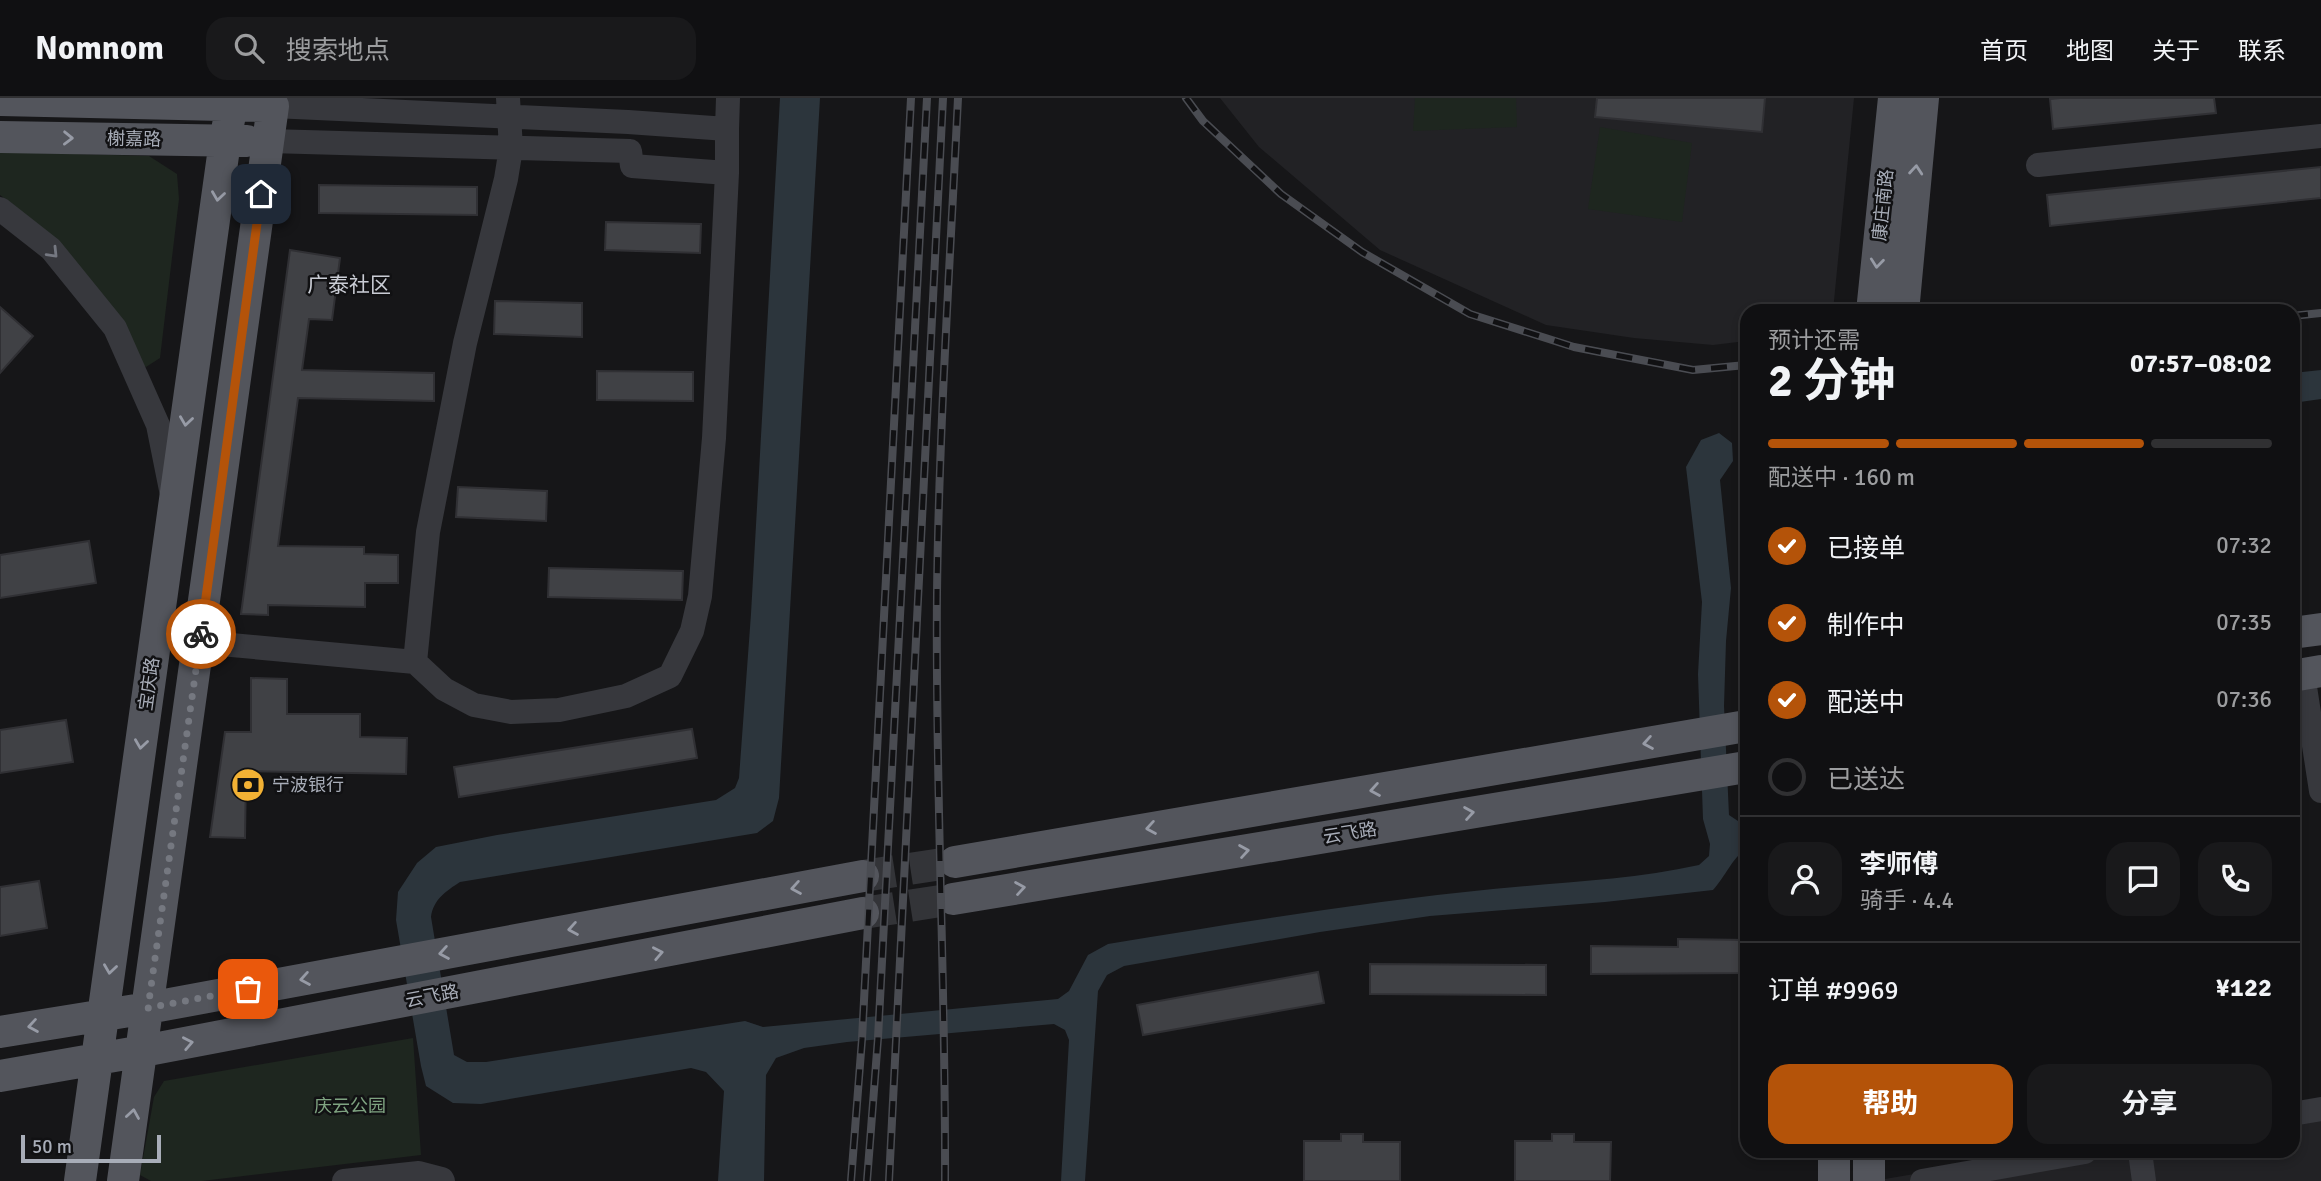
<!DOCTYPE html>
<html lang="zh">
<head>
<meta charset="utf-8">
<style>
  :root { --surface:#101012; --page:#19191b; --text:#f1f3f6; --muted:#9c9d9f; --line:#303032; --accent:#b45309 }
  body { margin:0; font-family:Signika,"Noto Sans SC",sans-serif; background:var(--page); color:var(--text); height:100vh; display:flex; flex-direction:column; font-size:26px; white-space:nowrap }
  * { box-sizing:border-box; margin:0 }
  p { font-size:23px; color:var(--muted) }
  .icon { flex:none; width:38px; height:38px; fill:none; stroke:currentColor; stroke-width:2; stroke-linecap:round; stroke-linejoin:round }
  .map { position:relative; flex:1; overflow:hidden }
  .panel { position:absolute; left:1740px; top:206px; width:560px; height:854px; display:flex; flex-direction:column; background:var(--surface); border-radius:21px; box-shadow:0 4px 10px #0003,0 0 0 2px var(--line) }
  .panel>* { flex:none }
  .scale { position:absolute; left:21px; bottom:18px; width:140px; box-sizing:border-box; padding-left:7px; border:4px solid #a8adb8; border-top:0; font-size:19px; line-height:24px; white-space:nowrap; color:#a8adb8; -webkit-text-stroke:5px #111113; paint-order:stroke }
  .pin { position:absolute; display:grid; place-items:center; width:60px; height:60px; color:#fff; margin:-30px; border-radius:14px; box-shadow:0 4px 10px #0006 }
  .courier { position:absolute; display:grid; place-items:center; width:70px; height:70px; margin:-35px; border:5px solid #b45309; border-radius:50%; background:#fff; color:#222; box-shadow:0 2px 9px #0007 }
  .headline em { font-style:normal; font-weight:700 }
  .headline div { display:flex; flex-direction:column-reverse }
  .headline { display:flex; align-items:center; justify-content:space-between; height:119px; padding:0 28px }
  h1 { font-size:46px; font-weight:700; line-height:52px }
  .bar { display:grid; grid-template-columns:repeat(4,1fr); gap:10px 7px; align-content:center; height:84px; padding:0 28px }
  .bar i { height:9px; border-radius:5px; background:var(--line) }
  .bar .current { background:var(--accent) }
  .bar p { grid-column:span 4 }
  .line { display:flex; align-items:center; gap:18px; padding:0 28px; border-top:2px solid var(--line) }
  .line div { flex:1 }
  .round { display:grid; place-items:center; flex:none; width:74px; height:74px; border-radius:21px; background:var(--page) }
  ol { padding:0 28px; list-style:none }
  li { display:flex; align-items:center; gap:21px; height:77px }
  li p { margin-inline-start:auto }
  li .icon { padding:7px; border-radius:50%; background:var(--accent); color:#fff; stroke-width:4 }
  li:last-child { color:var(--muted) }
  li i { width:38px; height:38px; border:4px solid var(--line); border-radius:50% }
  .action { display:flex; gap:14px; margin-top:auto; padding:14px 28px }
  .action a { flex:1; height:80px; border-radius:21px; background:var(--accent); color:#fff; font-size:28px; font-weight:700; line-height:80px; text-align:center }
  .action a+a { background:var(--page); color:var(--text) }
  header { display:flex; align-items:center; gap:42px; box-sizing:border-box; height:98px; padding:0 35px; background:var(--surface); border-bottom:2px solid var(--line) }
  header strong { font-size:33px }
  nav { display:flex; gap:38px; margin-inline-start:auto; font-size:24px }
  .search { width:490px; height:63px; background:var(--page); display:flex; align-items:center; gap:18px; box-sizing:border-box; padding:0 24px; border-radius:21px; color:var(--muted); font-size:26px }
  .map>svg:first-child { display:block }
  .built { fill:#222225 }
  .green { fill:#1e261f }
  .water { fill:#2c353c }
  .building { fill:#404145; stroke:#303034; stroke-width:2 }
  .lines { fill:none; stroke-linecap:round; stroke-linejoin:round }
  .major-tunnel { stroke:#333438; stroke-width:32; stroke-dasharray:32 16; stroke-linecap:butt }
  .minor { stroke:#37383d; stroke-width:24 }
  .major { stroke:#53555c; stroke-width:32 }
  .rail-casing { stroke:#4a4c52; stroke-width:8 }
  .rail { stroke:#111113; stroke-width:5; stroke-dasharray:16; stroke-linecap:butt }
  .oneway { stroke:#979ba6 }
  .oneway2 { stroke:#757881 }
  .done { stroke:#757880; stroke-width:7; stroke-dasharray:0 12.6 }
  .route { stroke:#b45309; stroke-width:9 }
  .labels { text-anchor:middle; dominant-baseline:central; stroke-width:5; stroke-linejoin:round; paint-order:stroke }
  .street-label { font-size:18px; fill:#a8adb8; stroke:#111113 }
  .poi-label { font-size:18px; fill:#a8adb8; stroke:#111113; text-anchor:start }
  .park-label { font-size:18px; fill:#7fa381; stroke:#111113 }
  .quarter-label { font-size:21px; fill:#c9ccd4; stroke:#111113 }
</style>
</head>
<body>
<header>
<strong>Nomnom</strong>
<div class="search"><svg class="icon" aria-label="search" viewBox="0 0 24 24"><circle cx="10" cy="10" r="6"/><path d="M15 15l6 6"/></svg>搜索地点</div>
<nav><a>首页</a><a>地图</a><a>关于</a><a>联系</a></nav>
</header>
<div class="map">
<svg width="2321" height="1083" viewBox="0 0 2321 1083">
  <rect width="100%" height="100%" fill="#161618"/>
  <path class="built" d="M1220,0H1854L1833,213L1746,214V243L1713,247L1634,240L1546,227L1380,152L1259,49Z
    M2321,1005V1083H1885V1081L2042,1054H2292L2293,1010Z"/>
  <path class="green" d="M1415,0H1516L1517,29L1413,33Z
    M1600,29L1692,45L1682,124L1588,111Z
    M0,54L149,58L177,76L179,101L160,260L146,269L134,263L14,107L0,97Z
    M413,940L421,1057L202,1083H151L140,1077L154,999L164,983Z"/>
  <path class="water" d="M780,0H820L779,700L773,723L757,735L460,784C446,793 433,802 431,819L454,957L467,964H486L745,923L763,929L1058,901L1069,893L1088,857L1108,846C1236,825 1364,804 1493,791C1562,784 1632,782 1699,767L1709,758L1710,746L1703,721L1698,576L1702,504L1686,369L1701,342L1719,335L1732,345L1733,363L1720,382L1731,490L1726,543L1724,608L1729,717L1738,723L1746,722V751C1733,759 1725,779 1713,792L1605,804L1430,818L1320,834L1124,868L1107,877L1098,893L1085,1083H1061L1069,942L1065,932L1054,926L847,944L804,950L776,960L766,977L764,1083H718L724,993L706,974L691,970L481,1006L453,1005L426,988L421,968L396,822L398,794L417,765L436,749L497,737L716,702L735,690L739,680L751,516Z
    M2321,272V301L2293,305V275Z"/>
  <path class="building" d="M1597,0H1765L1762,34L1595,19Z
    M2060,0H2214L2216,15L2053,31L2050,1Z
    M2321,69V100L2050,128L2047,97Z
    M319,87L477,89V117L319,115Z
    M606,124L701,126L700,155L605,152Z
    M290,152L340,160L332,222L309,221L302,272L434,275V303L298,300L278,448L364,449V456L398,457V485H365V509L268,507V517L241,516Z
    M495,203L582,205V239L494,236Z
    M0,209L33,238L0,275Z
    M597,273L693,274V303L597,302Z
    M458,389L547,393L546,423L456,419Z
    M89,443L96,485L0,500V457Z
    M549,470L683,473L682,502L548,499Z
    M251,580L287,581V616H360V639L407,640L406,676L246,673L245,740L210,739L225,634H251Z
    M66,622L73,664L0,675V632Z
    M692,631L697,660L459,699L454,669Z
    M39,783L47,830L0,838V789Z
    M1678,841L1746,842L1745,875L1591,876V848L1678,849Z
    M1370,866L1546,867V897L1370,896Z
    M1318,874L1324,905L1143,937L1137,907Z
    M1341,1036H1363V1044H1400V1083H1304V1043H1341Z
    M1552,1036H1574V1044H1611L1610,1083H1515V1043H1552Z"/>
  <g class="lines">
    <path class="major-tunnel" d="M863,778L955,764
      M863,815L953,801"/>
    <path class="minor" d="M727,31L728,0
      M269,43L630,53L632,68L727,75V31L628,24L273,8
      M2038,67L2321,38
      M0,111L51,151L115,230L158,327L171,392
      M199,544L415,564L444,591L474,607L511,614L559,612L626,598L670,578L692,533L700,498L714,340L727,75
      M415,564L428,434L465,245L506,81L511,50L508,0
      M2303,576L2321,693
      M2292,1016L2321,1011
      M2140,1054L2144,1083
      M344,1083L419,1075L442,1081L443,1083
      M1922,1083L2085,1054"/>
    <path class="major" d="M0,2L273,8L123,1083
      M0,39L247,43
      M1872,214L1894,0
      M1903,214L1923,0
      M2292,535L2321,531
      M2292,578L2321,573
      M955,764L1746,628
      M953,801L1746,669
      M0,934L148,910L863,778
      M0,978L143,953L863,815
      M1834,1054V1083
      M1869,1054V1083
      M80,1083L225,43L232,6"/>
    <g class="rail-casing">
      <path id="rail" d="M1186,0L1203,23L1281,96L1362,154L1470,216L1574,249L1693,272L1746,267
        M2292,218L2321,215
        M851,1083L862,941L911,0
        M867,1083L878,940L927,0
        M889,1083L943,0
        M945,1083C946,887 935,691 937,495C939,330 950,165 958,0"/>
    </g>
    <use href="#rail" class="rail"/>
  </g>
  <defs><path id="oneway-chevron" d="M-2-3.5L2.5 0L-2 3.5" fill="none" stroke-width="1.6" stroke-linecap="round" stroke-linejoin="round" transform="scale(1.75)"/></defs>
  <g class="oneway">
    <use href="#oneway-chevron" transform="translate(68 40) rotate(1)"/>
    <use href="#oneway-chevron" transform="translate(1916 72) rotate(-85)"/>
    <use href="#oneway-chevron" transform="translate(218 98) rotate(98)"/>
    <use href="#oneway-chevron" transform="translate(1877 165) rotate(96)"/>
    <use href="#oneway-chevron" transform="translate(186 323) rotate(98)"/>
    <use href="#oneway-chevron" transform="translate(1648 645) rotate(170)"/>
    <use href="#oneway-chevron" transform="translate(141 646) rotate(98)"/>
    <use href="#oneway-chevron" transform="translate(1375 692) rotate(170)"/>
    <use href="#oneway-chevron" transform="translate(1469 715) rotate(-9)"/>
    <use href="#oneway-chevron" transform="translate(1151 730) rotate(170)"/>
    <use href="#oneway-chevron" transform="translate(1244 753) rotate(-9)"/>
    <use href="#oneway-chevron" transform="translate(796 790) rotate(170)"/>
    <use href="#oneway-chevron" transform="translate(1020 790) rotate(-9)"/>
    <use href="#oneway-chevron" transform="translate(573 831) rotate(170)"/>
    <use href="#oneway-chevron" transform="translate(444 855) rotate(170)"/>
    <use href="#oneway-chevron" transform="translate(658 855) rotate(-11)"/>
    <use href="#oneway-chevron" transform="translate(110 871) rotate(98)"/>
    <use href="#oneway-chevron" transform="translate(305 881) rotate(170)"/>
    <use href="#oneway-chevron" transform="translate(33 928) rotate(171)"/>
    <use href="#oneway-chevron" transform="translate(188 945) rotate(-11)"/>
    <use href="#oneway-chevron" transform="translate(133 1016) rotate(-81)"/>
  </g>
  <use class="oneway2" href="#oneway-chevron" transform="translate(53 155) rotate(46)"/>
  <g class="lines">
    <path class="done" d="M201,536L148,910L248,891"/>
    <path class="route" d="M201,536L261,96"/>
  </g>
  <defs>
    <g id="bank-disc" transform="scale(1.75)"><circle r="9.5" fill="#f2b134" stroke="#111113"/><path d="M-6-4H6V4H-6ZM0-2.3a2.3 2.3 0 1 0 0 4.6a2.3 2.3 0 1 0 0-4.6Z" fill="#111"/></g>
  </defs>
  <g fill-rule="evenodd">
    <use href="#bank-disc" x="248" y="687"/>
  </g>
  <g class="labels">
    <g class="street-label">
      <text transform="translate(134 41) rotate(1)">榭嘉路</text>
      <text transform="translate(1883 107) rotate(-84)">康庄南路</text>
      <text transform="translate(149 586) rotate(-82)">宝庆路</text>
      <text transform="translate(1350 735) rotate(-9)">云飞路</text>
      <text transform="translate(432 898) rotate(-11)">云飞路</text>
    </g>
    <g class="poi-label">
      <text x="272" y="687">宁波银行</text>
    </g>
    <g class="park-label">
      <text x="350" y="1008">庆云公园</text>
    </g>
    <g class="quarter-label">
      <text x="349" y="187">广泰社区</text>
    </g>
  </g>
</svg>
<div class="scale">50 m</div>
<div class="pin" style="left:248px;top:891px;background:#ea580c"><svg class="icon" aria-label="bag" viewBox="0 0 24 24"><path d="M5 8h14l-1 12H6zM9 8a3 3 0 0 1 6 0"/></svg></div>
<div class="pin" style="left:261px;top:96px;background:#1f2937"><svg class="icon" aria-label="home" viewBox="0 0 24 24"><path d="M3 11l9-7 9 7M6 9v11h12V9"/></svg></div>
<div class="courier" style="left:201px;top:536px"><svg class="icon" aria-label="bike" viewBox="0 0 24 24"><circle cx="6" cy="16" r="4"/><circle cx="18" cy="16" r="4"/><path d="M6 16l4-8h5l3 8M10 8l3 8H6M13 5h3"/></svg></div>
<section class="panel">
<div class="headline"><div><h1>2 分钟</h1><p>预计还需</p></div><em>07:57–08:02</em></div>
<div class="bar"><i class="current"></i><i class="current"></i><i class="current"></i><i></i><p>配送中 · 160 m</p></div>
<ol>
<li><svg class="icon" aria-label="check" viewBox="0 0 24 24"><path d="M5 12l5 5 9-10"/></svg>已接单<p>07:32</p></li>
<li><svg class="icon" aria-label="check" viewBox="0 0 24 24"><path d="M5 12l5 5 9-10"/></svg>制作中<p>07:35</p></li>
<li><svg class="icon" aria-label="check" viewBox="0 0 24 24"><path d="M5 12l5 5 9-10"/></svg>配送中<p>07:36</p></li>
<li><i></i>已送达</li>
</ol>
<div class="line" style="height:126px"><a class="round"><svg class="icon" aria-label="person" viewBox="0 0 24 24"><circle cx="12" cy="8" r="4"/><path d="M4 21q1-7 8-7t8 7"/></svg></a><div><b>李师傅</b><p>骑手 · 4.4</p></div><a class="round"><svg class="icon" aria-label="chat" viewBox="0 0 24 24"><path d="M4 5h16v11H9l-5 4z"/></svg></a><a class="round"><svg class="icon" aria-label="phone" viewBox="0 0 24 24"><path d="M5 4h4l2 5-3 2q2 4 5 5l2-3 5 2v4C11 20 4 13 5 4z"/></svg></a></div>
<div class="line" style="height:91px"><div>订单 #9969</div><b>¥122</b></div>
<div class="action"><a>帮助</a><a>分享</a></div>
</section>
</div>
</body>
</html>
